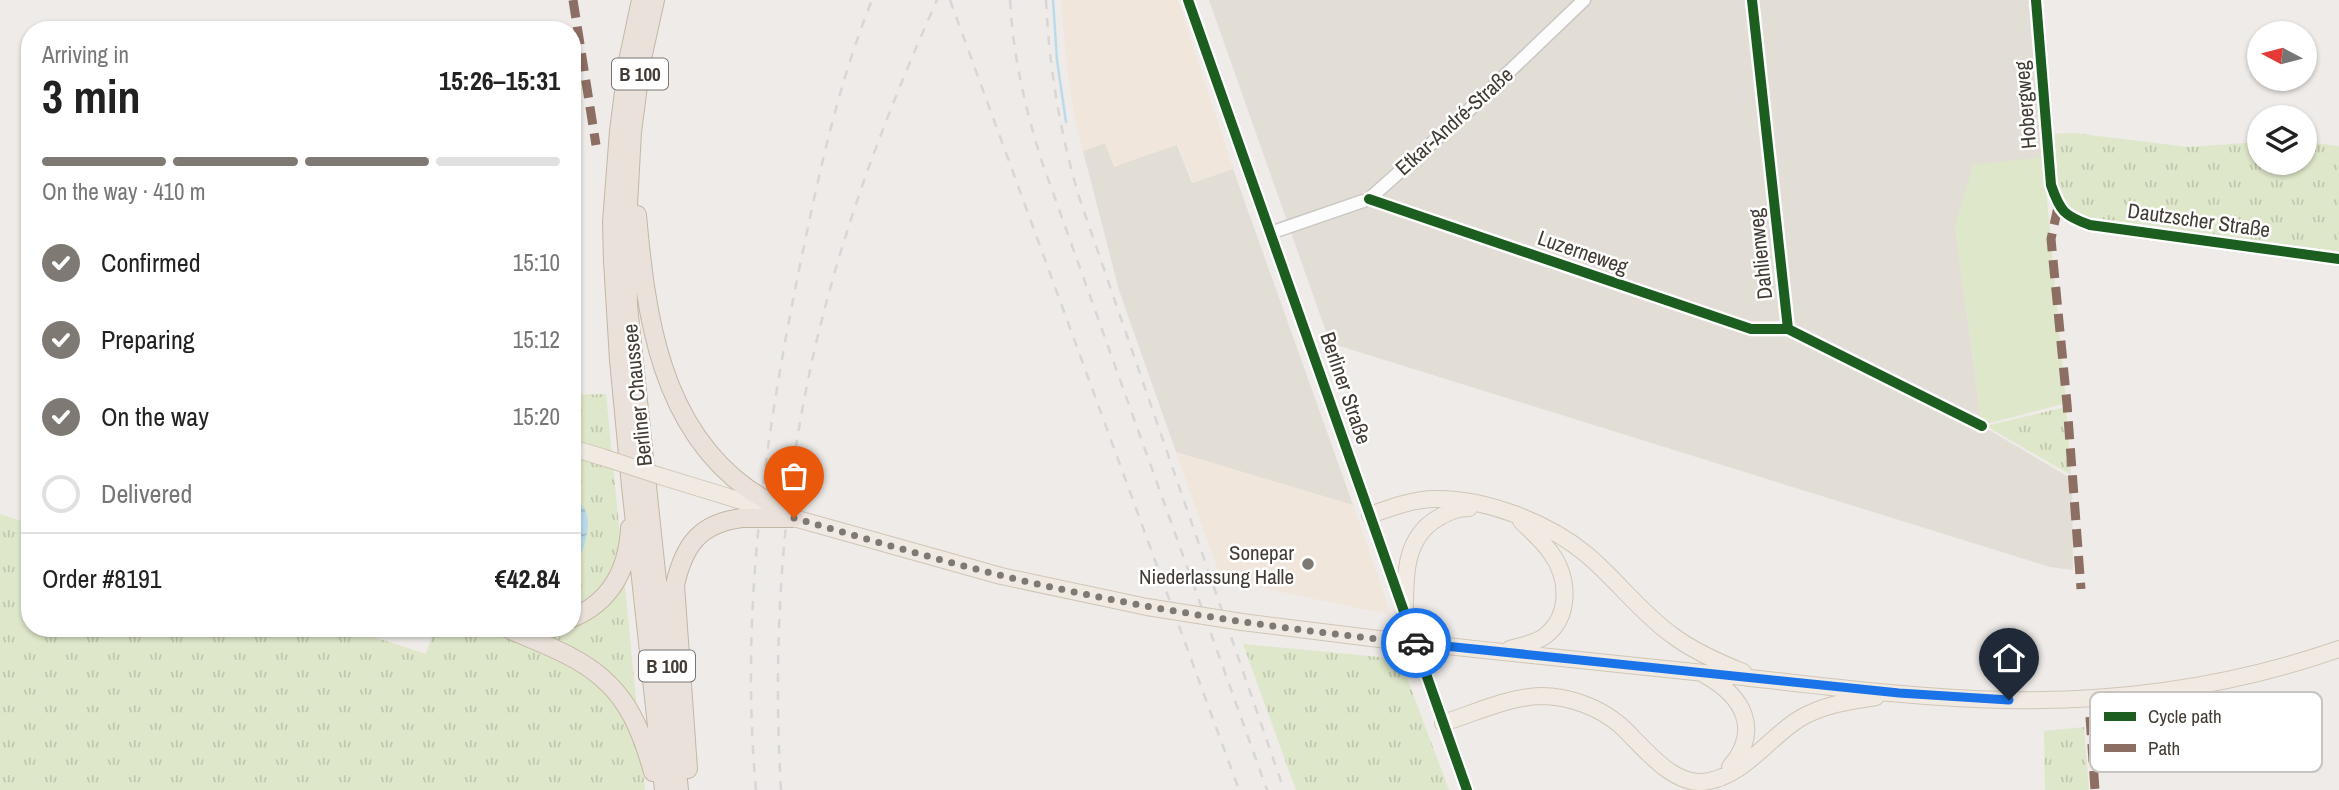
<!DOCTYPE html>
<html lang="en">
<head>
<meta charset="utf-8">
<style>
  :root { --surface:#fff; --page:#f6f6f6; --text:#222; --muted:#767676; --line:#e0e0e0; --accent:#7f7974 }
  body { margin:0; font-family:"Archivo Narrow",sans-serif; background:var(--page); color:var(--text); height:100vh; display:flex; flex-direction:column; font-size:26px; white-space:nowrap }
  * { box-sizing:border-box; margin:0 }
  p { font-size:23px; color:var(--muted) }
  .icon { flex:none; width:38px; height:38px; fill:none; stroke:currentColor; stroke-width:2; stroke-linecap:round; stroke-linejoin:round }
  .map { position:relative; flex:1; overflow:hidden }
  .side { position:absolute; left:21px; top:21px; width:560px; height:616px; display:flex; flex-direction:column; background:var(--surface); border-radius:28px; box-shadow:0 2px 5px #0004 }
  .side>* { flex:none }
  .needle { width:46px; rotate:277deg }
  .controls { position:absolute; left:2247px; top:21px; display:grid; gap:14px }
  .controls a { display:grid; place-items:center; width:70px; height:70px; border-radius:50%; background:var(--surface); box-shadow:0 2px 5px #0004; font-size:35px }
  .pin { position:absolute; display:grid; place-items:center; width:60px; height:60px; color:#fff; margin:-72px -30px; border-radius:50% 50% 50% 0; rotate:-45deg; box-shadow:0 0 7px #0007 }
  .pin .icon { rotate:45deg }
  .courier { position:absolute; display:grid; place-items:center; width:70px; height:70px; margin:-35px; border:5px solid #1a73e8; border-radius:50%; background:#fff; color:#222; box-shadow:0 2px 9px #0007 }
  .summary em { font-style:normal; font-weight:700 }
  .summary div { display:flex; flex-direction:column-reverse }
  .summary { display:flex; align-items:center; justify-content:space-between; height:119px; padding:0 21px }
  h1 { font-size:46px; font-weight:700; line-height:52px }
  .bar { display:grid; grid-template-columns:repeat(4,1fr); gap:10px 7px; align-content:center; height:84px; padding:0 21px }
  .bar i { height:9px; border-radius:5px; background:var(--line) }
  .bar .active { background:var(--accent) }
  .bar p { grid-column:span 4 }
  .line { display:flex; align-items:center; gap:18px; padding:0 21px; border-top:2px solid var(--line) }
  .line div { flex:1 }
  ol { padding:0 21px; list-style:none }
  li { display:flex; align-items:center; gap:21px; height:77px }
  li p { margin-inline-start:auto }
  li .icon { padding:7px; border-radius:50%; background:var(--accent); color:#fff; stroke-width:4 }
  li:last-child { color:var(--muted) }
  li i { width:38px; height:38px; border:4px solid var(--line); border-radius:50% }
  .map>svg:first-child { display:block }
  .residential { fill:#e2ddd5 }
  .commercial { fill:#f0e6db }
  .grass { fill:url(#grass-tufts) }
  .garden { fill:#dee7c9 }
  .water { fill:url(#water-ripples) }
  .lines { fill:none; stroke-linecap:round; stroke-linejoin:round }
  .stream { stroke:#badcea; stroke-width:2.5 }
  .minor-casing { stroke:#cac7c4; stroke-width:15 }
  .major-casing { stroke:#d0c6b6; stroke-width:18 }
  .highway-casing { stroke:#c4b6a5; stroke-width:20 }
  .minor { stroke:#fcfcfc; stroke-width:12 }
  .major { stroke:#f0eae3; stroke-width:16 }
  .highway { stroke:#eae2da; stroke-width:18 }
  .rail { stroke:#d8d7d7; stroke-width:2.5; stroke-dasharray:9 9; stroke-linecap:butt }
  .major-bridge-casing { stroke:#d0c6b6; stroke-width:18; stroke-linecap:butt }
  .highway-bridge-casing { stroke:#c4b6a5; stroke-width:20; stroke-linecap:butt }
  .major-bridge { stroke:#f0eae3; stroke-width:16 }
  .highway-bridge { stroke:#eae2da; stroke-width:18 }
  .quiet { stroke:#8d6e63; stroke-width:9; stroke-dasharray:18 9; stroke-linecap:butt }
  .cycleway-casing { stroke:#fff; stroke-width:15 }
  .cycleway { stroke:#1b5e20; stroke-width:10 }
  .done { stroke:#7f7974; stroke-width:7; stroke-dasharray:0 12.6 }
  .route { stroke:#1a73e8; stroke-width:9 }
  .poi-dot { fill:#7f7974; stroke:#fff; stroke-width:2.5 }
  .labels { text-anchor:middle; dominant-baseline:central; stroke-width:5; stroke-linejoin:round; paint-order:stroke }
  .shield { fill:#fff; stroke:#7b7672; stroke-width:2 }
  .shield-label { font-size:19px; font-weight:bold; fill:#433c35 }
  .street-label { font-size:21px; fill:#433c35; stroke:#fff }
  .poi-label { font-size:21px; fill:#433c35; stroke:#fff; text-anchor:end }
  .key { fill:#fff; stroke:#c7c4c2; stroke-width:2 }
  .key-label { font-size:19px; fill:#433c35 }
</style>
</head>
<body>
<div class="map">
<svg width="2339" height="790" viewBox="0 0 2339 790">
  <defs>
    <pattern id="grass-tufts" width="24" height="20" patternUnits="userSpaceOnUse" patternTransform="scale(1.75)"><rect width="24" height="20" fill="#dee7c9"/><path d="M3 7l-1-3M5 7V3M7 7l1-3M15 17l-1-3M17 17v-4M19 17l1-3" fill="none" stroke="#c0c7ad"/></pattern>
    <pattern id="water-ripples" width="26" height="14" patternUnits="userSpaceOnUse" patternTransform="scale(1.75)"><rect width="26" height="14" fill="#badcea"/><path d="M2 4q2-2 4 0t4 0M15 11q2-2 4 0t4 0" fill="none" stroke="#a1bec9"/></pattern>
  </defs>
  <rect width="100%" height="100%" fill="#eeebe8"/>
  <path class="residential" d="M1209,0H2034L2043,157L1955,225L1982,426L2072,479L2073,570L2050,567L1330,343Z
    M1105,143L1114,166L1177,145L1192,183L1233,169L1353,505L1176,452L1119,290L1083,151Z"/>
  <path class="commercial" d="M1061,0H1178L1233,169L1193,182L1178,144L1114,167L1105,143L1083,151L1075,119L1067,70Z
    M1176,452L1353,505L1391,615L1221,579Z"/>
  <path class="grass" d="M2073,133L2188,147L2259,142V163H2305V142L2339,146V254L2096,221C2049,205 2054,176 2051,134Z
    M606,394L645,790H0V514L30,524V628H346L426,654L435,628H572V395Z
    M2066,407L2071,475L1986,426Z
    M1243,644L1400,659L1449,790H1296Z
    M2084,727L2089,790H2045L2044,731Z"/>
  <path class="garden" d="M2043,157L2066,403L1982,425L1955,225L1973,165Z"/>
  <path class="water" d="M572,499C597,508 587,539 580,557L572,561Z"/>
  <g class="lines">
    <path class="stream" d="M1053,0L1057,60L1066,122"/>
    <g class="minor-casing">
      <path id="minor" d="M1188,0L1467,790
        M1752,0L1788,329L1982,426
        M2036,0L2051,185C2060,211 2064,216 2090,225L2339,259
        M1369,199L1751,329H1788
        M1270,233L1369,199L1468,111L1584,0"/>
    </g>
    <g class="major-casing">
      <path id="major" d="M572,448L602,457
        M660,476L745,502
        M1370,515C1390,508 1411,500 1432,499C1483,497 1547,522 1586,554C1616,579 1640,612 1672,635C1693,651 1718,662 1743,672
        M794,518L1001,576L1147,607
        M1405,614C1405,580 1403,538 1438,518C1449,512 1456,508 1469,508
        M1242,622L1395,641
        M1438,645C1536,656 1634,665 1733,676C1823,686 1915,698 2006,700C2118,702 2233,686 2339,649
        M1510,649C1521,646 1536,643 1545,636C1571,616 1569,578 1551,553C1543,541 1531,531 1521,521
        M1705,675C1743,696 1762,730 1730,767
        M1443,723C1475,713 1508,697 1541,696C1568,696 1599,707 1620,725C1641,744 1670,784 1702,782C1742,779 1767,739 1799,719C1822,705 1849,701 1876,697"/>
    </g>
    <g class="highway-casing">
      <path id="highway" d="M641,0L628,61L619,131L612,222L613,261L619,360L631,486L664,790
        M655,0L641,63L632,132L627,223L628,306L679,790
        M637,215C646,315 660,426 748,489
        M572,618C611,602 628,569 630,528
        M507,628C528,638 551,646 571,657C621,683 639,720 653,772
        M688,769L675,585C684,545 700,523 742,518"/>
    </g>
    <use href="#minor" class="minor"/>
    <use href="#major" class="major"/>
    <use href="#highway" class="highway"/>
    <path class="rail" d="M950,0L1239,790
      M1010,0C1013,56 1025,108 1042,162L1267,790
      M1046,0C1049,67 1060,133 1079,197L1284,790
      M756,790C740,615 764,442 799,270C818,178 837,87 872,0
      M781,790C771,620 785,446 832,282C859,185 896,92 937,0"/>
    <g class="major-bridge-casing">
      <path id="major-bridge" d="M602,457L660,476
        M745,502L778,513
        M1147,607L1242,622
        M1395,641L1438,645"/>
    </g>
    <g class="highway-bridge-casing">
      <path id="highway-bridge" d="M748,489L794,518
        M742,518H794"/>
    </g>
    <use href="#major-bridge" class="major-bridge"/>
    <use href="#highway-bridge" class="highway-bridge"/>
    <path class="quiet" d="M573,0L596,145
      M2058,207L2051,239L2067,404L2081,589
      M2090,717L2095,790"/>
    <g class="cycleway-casing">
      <path id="cycleway" d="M1188,0L1467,790
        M1752,0L1788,329L1982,426
        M2036,0L2051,185C2060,211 2064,216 2090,225L2339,259
        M1369,199L1751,329H1788"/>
    </g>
    <use href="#cycleway" class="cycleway"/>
  </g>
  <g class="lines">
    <path class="done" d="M794,518C884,544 974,571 1065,590C1181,615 1299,631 1416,643"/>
    <path class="route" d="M1416,643L1899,693L2009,700"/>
  </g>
  <circle class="poi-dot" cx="1308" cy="564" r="7"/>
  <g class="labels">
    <g class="shield">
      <rect x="612" y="58.5" width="56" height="31" rx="5"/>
      <rect x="639" y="650.5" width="56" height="31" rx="5"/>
    </g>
    <g class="shield-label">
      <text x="640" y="74">B 100</text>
      <text x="667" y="666">B 100</text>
    </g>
    <g class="street-label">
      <text transform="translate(2025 105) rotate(-95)">Hobergweg</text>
      <text transform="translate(1454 121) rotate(-42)">Etkar-André-Straße</text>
      <text transform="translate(2199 220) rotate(8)">Dautzscher Straße</text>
      <text transform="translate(1583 252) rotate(19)">Luzerneweg</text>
      <text transform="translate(1760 254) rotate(-96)">Dahlienweg</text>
      <text transform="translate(1346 388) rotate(71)">Berliner Straße</text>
      <text transform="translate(637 395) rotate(-96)">Berliner Chaussee</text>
    </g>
    <g class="poi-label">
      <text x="1294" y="552">Sonepar<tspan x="1294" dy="24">Niederlassung Halle</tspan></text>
    </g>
  </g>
  <rect x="2090" y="692" width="232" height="80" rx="10" class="key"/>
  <rect x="2104" y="712" width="32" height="9" fill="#1b5e20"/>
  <rect x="2104" y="744" width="32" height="8" fill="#8d6e63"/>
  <g class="key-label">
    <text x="2148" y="723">Cycle path</text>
    <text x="2148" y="755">Path</text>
  </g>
</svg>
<div class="controls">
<a><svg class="needle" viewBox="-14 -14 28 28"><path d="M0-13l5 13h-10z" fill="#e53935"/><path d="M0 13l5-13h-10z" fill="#767676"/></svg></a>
<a><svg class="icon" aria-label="layers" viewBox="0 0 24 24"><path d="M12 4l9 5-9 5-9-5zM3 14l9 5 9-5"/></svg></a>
</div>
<div class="pin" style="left:794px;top:518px;background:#ea580c"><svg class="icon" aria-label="bag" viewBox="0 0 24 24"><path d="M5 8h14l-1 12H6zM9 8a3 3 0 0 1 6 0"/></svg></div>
<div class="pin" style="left:2009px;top:700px;background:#1f2937"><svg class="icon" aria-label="home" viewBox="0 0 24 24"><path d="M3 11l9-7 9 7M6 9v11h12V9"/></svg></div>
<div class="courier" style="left:1416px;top:643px"><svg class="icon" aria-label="car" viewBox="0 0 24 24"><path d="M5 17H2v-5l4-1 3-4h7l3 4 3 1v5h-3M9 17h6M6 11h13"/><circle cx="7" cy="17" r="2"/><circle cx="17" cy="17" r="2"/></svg></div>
<section class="side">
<div class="summary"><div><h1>3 min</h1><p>Arriving in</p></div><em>15:26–15:31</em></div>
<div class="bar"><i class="active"></i><i class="active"></i><i class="active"></i><i></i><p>On the way · 410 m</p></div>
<ol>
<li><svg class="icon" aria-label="check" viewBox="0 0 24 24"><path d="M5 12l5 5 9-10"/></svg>Confirmed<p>15:10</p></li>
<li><svg class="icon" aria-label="check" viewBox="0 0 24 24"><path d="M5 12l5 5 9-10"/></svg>Preparing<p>15:12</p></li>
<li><svg class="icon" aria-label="check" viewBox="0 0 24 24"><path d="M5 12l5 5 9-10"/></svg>On the way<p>15:20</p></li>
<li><i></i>Delivered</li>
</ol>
<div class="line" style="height:91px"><div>Order #8191</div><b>€42.84</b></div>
</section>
</div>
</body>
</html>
